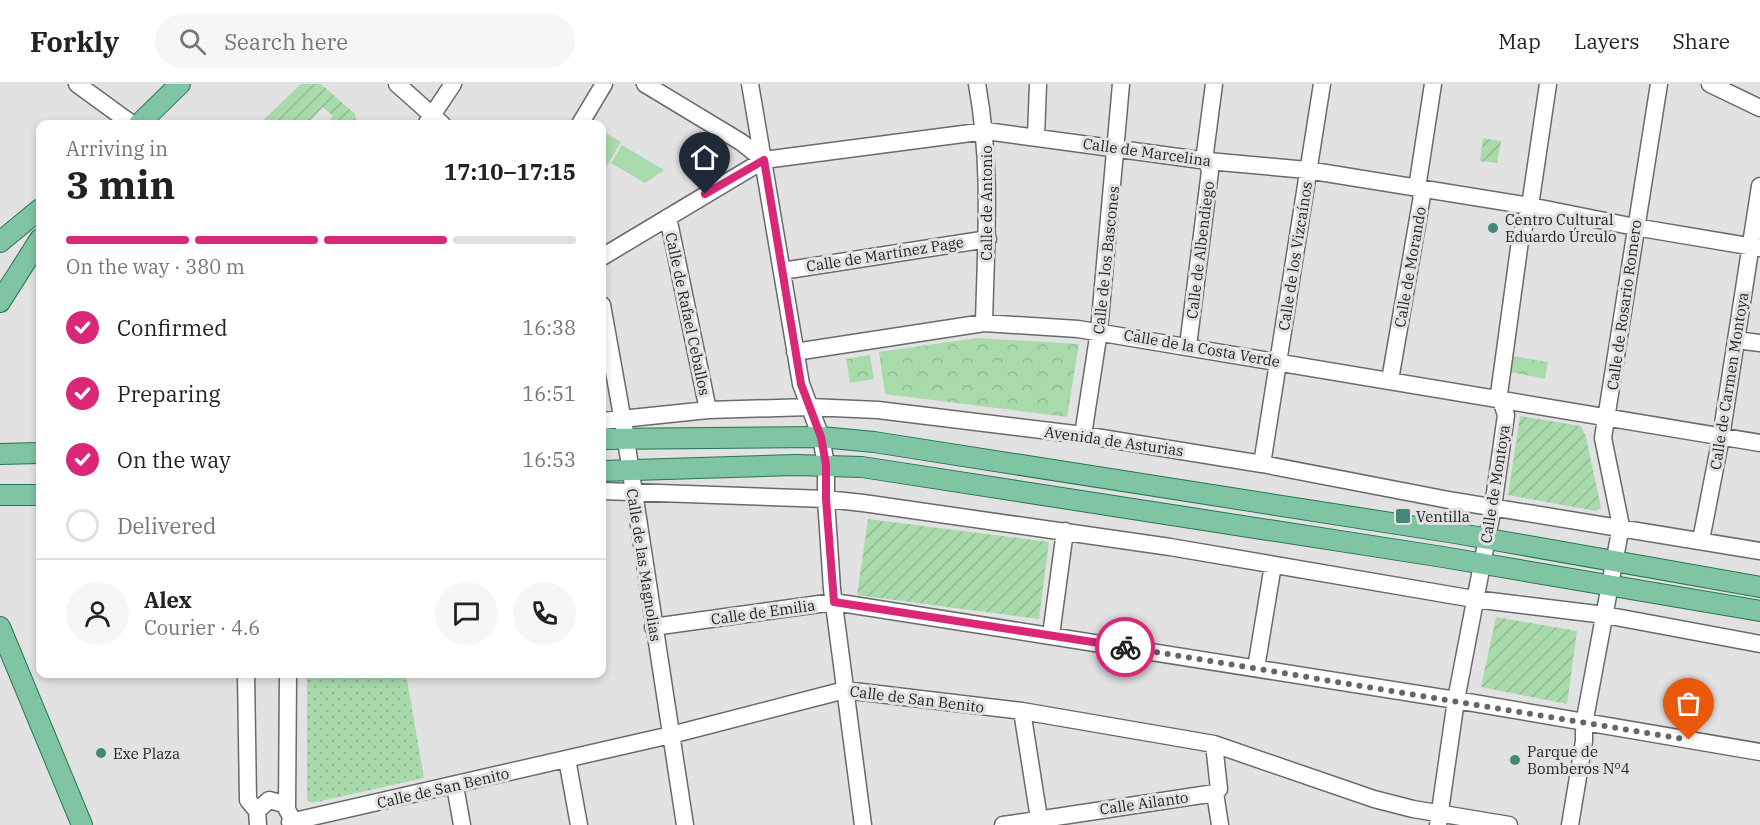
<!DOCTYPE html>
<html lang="en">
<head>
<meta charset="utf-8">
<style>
  :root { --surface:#fff; --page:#f6f6f6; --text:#222; --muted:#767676; --line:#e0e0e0; --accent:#db2777 }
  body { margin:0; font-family:"IBM Plex Serif",serif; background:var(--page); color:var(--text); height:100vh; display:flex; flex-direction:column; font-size:22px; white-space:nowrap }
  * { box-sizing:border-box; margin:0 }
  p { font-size:20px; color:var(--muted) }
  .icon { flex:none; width:33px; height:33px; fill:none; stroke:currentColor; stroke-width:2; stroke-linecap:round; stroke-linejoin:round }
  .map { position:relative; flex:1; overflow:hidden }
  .side { position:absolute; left:36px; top:36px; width:570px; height:558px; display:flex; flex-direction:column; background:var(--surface); border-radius:12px; box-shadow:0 3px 9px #0003 }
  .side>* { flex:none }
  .pin { position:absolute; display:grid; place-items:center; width:51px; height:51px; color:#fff; margin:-62px -26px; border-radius:50% 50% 50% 0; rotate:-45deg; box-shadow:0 0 6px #0007 }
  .pin .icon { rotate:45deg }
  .courier { position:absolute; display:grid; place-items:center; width:60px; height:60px; margin:-30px; border:4px solid #db2777; border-radius:50%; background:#fff; color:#222; box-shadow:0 2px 8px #0007 }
  .summary em { font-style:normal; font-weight:700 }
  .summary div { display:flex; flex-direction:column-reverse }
  .summary { display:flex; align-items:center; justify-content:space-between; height:102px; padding:0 30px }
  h1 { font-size:39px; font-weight:700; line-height:45px }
  .bar { display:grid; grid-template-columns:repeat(4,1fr); gap:9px 6px; align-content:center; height:72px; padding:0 30px }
  .bar i { height:8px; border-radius:4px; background:var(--line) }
  .bar .selected { background:var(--accent) }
  .bar p { grid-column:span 4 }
  .line { display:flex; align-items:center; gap:15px; padding:0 30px; border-top:2px solid var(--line) }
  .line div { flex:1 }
  .round { display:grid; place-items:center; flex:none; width:63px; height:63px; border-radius:32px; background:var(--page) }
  ol { padding:0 30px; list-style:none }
  li { display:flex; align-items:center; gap:18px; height:66px }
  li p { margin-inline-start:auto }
  li .icon { padding:6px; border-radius:50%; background:var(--accent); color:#fff; stroke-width:4 }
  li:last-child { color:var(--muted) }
  li i { width:33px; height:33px; border:3px solid var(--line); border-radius:50% }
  header { display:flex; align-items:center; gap:36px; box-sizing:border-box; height:84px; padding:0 30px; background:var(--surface); border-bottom:2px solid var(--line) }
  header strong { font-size:28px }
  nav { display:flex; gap:33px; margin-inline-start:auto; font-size:21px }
  .search { width:420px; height:54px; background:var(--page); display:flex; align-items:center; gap:15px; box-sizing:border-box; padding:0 21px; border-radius:33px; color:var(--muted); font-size:22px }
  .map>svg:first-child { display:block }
  .grass { fill:url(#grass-dots) }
  .forest { fill:url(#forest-crowns) }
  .garden { fill:url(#garden-furrows) }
  .pitch { fill:#a9daab }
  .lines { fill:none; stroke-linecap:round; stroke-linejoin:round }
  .minor-casing { stroke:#6a6a6b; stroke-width:19 }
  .major-casing { stroke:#277450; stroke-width:22 }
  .minor { stroke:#fff; stroke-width:16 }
  .major { stroke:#7fc5a4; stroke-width:20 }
  .done { stroke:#666667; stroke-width:6; stroke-dasharray:0 10.8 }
  .route { stroke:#db2777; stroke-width:8 }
  .poi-dot { fill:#45887a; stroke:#e2e2e3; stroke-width:2 }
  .labels { text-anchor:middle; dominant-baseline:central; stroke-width:6; stroke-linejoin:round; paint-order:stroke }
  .street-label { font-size:15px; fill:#232424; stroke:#e2e2e3 }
  .poi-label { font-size:15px; fill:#232424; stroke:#e2e2e3; text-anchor:start }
</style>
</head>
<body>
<header>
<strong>Forkly</strong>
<div class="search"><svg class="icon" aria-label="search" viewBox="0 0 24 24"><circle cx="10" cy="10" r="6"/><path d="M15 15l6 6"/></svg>Search here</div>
<nav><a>Map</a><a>Layers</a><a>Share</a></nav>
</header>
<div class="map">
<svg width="1760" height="741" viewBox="0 0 1760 741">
  <defs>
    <pattern id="grass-dots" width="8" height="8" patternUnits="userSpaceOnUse" patternTransform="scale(1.5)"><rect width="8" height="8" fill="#a9daab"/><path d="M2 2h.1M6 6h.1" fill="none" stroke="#91bb93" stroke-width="1.8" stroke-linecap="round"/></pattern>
    <pattern id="forest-crowns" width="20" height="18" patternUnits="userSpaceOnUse" patternTransform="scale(1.5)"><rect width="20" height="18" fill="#a9daab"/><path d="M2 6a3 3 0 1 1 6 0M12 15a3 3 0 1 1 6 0" fill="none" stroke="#91bb93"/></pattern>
    <pattern id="garden-furrows" width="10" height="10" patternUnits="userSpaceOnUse" patternTransform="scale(1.5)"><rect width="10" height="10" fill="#a9daab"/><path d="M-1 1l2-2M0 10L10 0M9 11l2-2" fill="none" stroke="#91bb93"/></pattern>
  </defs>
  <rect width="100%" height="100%" fill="#e2e2e3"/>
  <path class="grass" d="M307,590H406L424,694L312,719L307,715Z"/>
  <path class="forest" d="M977,254L1079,260L1067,333L885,310L879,268Z
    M870,271L874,295L850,299L846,275Z
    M1513,272L1548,278L1545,295L1510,288Z"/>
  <path class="garden" d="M301,0H321L355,30L356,35L351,40H326L333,32L323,23L307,40H260Z
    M1483,54L1501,57L1497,79L1480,77Z
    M1520,332L1581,342L1586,353L1601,424L1596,427L1508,411Z
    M868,435L1049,458L1039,535L857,511Z
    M1496,533L1577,547L1567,620L1481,603Z"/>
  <path class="pitch" d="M602,47L621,58L602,90Z
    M622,61L664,86L645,99L611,79Z"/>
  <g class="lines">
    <g class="minor-casing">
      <path id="minor" d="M77,0L132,40
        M397,0L442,40
        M645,0L741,58L764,76
        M750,0L801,300L821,353L826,381V415L832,505L863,741
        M977,0C992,81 986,157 984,239
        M1710,0L1760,24
        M427,39L453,0
        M580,40L604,0
        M1036,53L1038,0
        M668,133L708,326
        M602,173L764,76L986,47L1208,77L1307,86L1530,122L1635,143L1760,164
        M782,187L988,155
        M602,221L624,343L685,741
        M1736,256L1760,259
        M1188,262L1210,87L1205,69L1214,0
        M795,268L984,239L1078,245L1760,359
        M1390,296L1422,112L1417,104L1433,0
        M602,337L708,326L810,323L878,326L1083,351L1262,380L1454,417L1760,467
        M1083,351L1099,247L1121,0
        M1262,380L1322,0
        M602,407L826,415L863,419L1170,463L1474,515L1605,531L1760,560
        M1701,456L1721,353L1760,102
        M653,543L834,518L1456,616L1760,668
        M1051,551L1065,447
        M1256,584L1273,481
        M246,590L248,716L257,727
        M1022,627L1040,741
        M1214,660L1219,705L1215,709L1220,741
        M567,675L579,741
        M455,702L462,741
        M287,724L288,590
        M290,738L675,650L845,606L1022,627L1214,660L1374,715L1413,725L1509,741
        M258,741L257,727L269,716L284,720L290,731
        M1003,741L1215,709
        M1438,741L1456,616L1493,423L1506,331L1499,310L1520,157L1530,122L1548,0
        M1570,741L1584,657V640L1621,442L1603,354L1659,0"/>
    </g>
    <g class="major-casing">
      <path id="major" d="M139,40L180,0
        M0,158L40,125
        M0,218L40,155
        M602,355L821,353L874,358L1455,449L1760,503
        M0,370L40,369
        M602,387L795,381L862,383L1443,473L1760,527
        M0,411H40
        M0,543L82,741"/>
    </g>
    <use href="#minor" class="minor"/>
    <use href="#major" class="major"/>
  </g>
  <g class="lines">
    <path class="done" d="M1125,563L1689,656"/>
    <path class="route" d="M705,110L764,76L801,300L821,353L826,381V415L834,518L1125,563"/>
  </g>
  <g class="poi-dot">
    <circle cx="1493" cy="144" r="6"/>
    <rect x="1395" y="424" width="16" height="16" rx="3"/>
    <circle cx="101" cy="669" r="6"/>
    <circle cx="1515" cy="676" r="6"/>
  </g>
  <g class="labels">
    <g class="street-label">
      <text transform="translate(1147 68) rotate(8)">Calle de Marcelina</text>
      <text transform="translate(986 119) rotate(-90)">Calle de Antonio</text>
      <text transform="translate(1200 166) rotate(-83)">Calle de Albendiego</text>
      <text transform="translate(885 170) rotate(-9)">Calle de Martínez Page</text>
      <text transform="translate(1295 172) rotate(-81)">Calle de los Vizcaínos</text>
      <text transform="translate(1106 176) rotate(-84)">Calle de los Bascones</text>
      <text transform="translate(1410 183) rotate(-80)">Calle de Morando</text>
      <text transform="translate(1624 221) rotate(-82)">Calle de Rosario Romero</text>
      <text transform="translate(688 230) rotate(78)">Calle de Rafael Ceballos</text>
      <text transform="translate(1202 264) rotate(10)">Calle de la Costa Verde</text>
      <text transform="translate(1729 297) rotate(-81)">Calle de Carmen Montoya</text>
      <text transform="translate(1114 357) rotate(8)">Avenida de Asturias</text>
      <text transform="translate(1495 400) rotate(-81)">Calle de Montoya</text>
      <text transform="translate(644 481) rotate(81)">Calle de las Magnolias</text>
      <text transform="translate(763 528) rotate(-8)">Calle de Emilia</text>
      <text transform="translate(917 615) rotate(7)">Calle de San Benito</text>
      <text transform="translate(443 704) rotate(-13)">Calle de San Benito</text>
      <text transform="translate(1144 719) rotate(-8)">Calle Ailanto</text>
    </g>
    <g class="poi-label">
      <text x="1505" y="135">Centro Cultural<tspan x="1505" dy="17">Eduardo Úrculo</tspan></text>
      <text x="1416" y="432">Ventilla</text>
      <text x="1527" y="667">Parque de<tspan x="1527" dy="17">Bomberos Nº4</tspan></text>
      <text x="113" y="669">Exe Plaza</text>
    </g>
  </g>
</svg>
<div class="pin" style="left:1689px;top:656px;background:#ea580c"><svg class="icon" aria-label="bag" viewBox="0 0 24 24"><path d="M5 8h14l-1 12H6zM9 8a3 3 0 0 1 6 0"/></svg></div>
<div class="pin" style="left:705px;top:110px;background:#1f2937"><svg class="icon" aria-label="home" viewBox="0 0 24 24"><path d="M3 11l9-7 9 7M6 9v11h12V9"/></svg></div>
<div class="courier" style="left:1125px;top:563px"><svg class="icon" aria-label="bike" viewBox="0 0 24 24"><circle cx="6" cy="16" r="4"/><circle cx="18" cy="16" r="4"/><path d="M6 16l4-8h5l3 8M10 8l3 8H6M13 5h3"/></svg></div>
<section class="side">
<div class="summary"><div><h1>3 min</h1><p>Arriving in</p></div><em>17:10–17:15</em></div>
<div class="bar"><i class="selected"></i><i class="selected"></i><i class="selected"></i><i></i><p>On the way · 380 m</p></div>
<ol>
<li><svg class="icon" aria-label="check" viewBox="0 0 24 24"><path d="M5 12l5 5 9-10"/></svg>Confirmed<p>16:38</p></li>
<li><svg class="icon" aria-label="check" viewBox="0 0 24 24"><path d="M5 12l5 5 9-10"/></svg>Preparing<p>16:51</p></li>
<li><svg class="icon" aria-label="check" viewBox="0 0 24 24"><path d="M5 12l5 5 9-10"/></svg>On the way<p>16:53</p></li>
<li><i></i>Delivered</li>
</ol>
<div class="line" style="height:108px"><a class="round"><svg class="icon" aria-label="person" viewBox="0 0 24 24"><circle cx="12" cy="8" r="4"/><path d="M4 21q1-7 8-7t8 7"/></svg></a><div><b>Alex</b><p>Courier · 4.6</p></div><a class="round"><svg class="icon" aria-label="chat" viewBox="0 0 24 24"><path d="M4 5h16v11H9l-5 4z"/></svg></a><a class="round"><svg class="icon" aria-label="phone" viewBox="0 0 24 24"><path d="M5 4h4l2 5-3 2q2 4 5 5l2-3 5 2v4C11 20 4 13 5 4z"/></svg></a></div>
</section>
</div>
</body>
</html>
